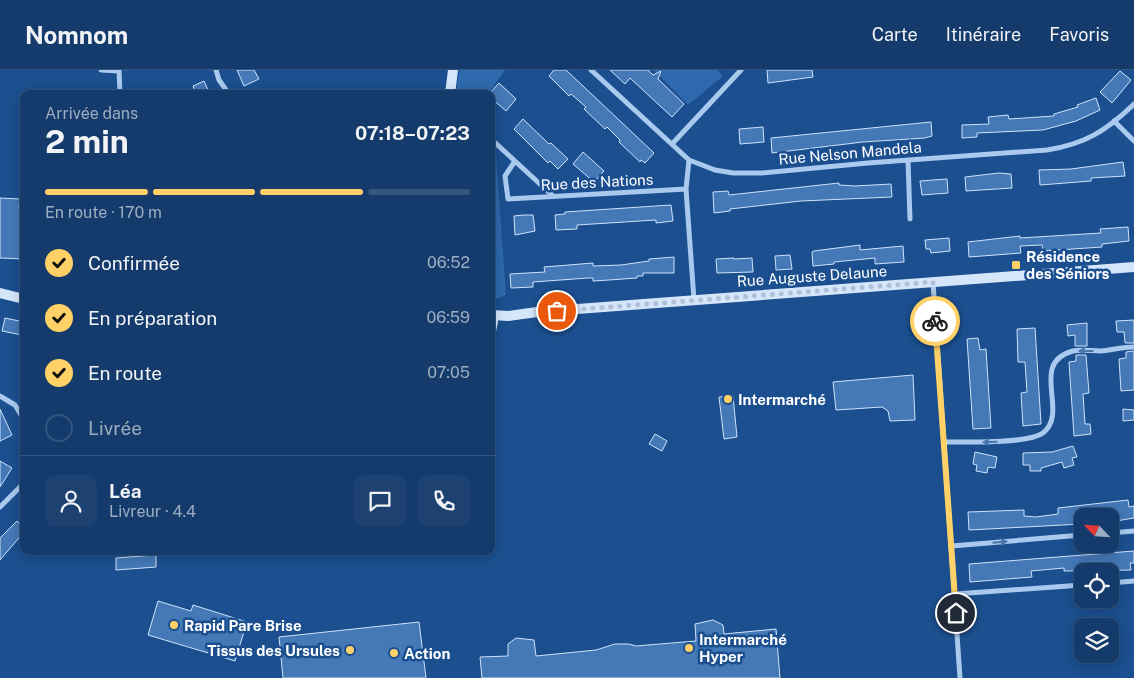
<!DOCTYPE html>
<html lang="fr">
<head>
<meta charset="utf-8">
<style>
  :root { --surface:#143b6b; --page:#1d4271; --text:#f1f3f6; --muted:#9dadc1; --line:#33557e; --accent:#ffd166 }
  body { margin:0; font-family:"Public Sans",sans-serif; background:var(--page); color:var(--text); height:100vh; display:flex; flex-direction:column; font-size:19px; white-space:nowrap }
  * { box-sizing:border-box; margin:0 }
  p { font-size:16px; color:var(--muted) }
  .icon { flex:none; width:28px; height:28px; fill:none; stroke:currentColor; stroke-width:2; stroke-linecap:round; stroke-linejoin:round }
  .map { position:relative; flex:1; overflow:hidden }
  .panel { position:absolute; left:20px; top:20px; width:475px; height:465px; display:flex; flex-direction:column; background:var(--surface); border-radius:10px; box-shadow:0 2px 12px #0003,0 0 0 1px var(--line) }
  .panel>* { flex:none }
  .needle { width:32px; rotate:295deg }
  .tools { position:absolute; left:1074px; top:438px; display:grid; gap:10px }
  .tools a { display:grid; place-items:center; width:45px; height:45px; border-radius:10px; background:var(--surface); box-shadow:0 2px 12px #0003,0 0 0 1px var(--line); font-size:25px }
  .pin { position:absolute; display:grid; place-items:center; width:42px; height:42px; color:#fff; margin:-21px; border:2px solid #fff; border-radius:50%; box-shadow:0 1px 5px #0007 }
  .courier { position:absolute; display:grid; place-items:center; width:50px; height:50px; margin:-25px; border:4px solid #ffd166; border-radius:50%; background:#fff; color:#222; box-shadow:0 1px 6px #0007 }
  .overview em { font-style:normal; font-weight:700 }
  .overview div { display:flex; flex-direction:column-reverse }
  .overview { display:flex; align-items:center; justify-content:space-between; height:85px; padding:0 25px }
  h1 { font-size:32px; font-weight:700; line-height:38px }
  .bar { display:grid; grid-template-columns:repeat(4,1fr); gap:8px 5px; align-content:center; height:60px; padding:0 25px }
  .bar i { height:6px; border-radius:4px; background:var(--line) }
  .bar .on { background:var(--accent) }
  .bar p { grid-column:span 4 }
  .line { display:flex; align-items:center; gap:12px; padding:0 25px; border-top:1px solid var(--line) }
  .line div { flex:1 }
  .round { display:grid; place-items:center; flex:none; width:52px; height:52px; border-radius:10px; background:var(--page) }
  ol { padding:0 25px; list-style:none }
  li { display:flex; align-items:center; gap:15px; height:55px }
  li p { margin-inline-start:auto }
  li .icon { padding:5px; border-radius:50%; background:var(--accent); color:#111; stroke-width:4 }
  li:last-child { color:var(--muted) }
  li i { width:28px; height:28px; border:2px solid var(--line); border-radius:50% }
  header { display:flex; align-items:center; gap:30px; box-sizing:border-box; height:70px; padding:0 25px; background:var(--surface); border-bottom:1px solid var(--line) }
  header strong { font-size:24px }
  nav { display:flex; gap:28px; margin-inline-start:auto; font-size:18px }
  .map>svg:first-child { display:block }
  .green { fill:#2e69ad }
  .building { fill:#4478b7; stroke:#cfe3fa }
  .lines { fill:none; stroke-linecap:round; stroke-linejoin:round }
  .street { stroke:#a9c9ee; stroke-width:5 }
  .secondary { stroke:#d6e6fa; stroke-width:10 }
  .oneway { fill:#4674ac }
  .done { stroke:#afc1d8; stroke-width:5; stroke-dasharray:0 9 }
  .route { stroke:#ffd166; stroke-width:6 }
  .poi-dot { fill:#ffd166; stroke:#1b4f8f; stroke-width:2 }
  .labels { text-anchor:middle; dominant-baseline:central; stroke-width:5; stroke-linejoin:round; paint-order:stroke }
  .street-label { font-size:15px; fill:#fff; stroke:#1b4f8f }
  .poi-label { font-size:15px; font-weight:bold; fill:#fff; stroke:#1b4f8f; text-anchor:start }
</style>
</head>
<body>
<header>
<strong>Nomnom</strong>
<nav><a>Carte</a><a>Itinéraire</a><a>Favoris</a></nav>
</header>
<div class="map">
<svg width="1134" height="608" viewBox="0 0 1134 608">
  <rect width="100%" height="100%" fill="#1b4f8f"/>
  <path class="green" d="M459,0H505L488,24H456Z
    M654,0H718L723,6L688,35Z
    M491,80L496,85L506,225L494,230L491,226Z"/>
  <path class="building" d="M237,0H254L259,9L244,16Z
    M554,0H566L654,83L645,93L641,90L640,92L619,72L620,70L607,57L605,59L584,39L586,37L571,24L569,26L549,6Z
    M610,0H648L653,5L661,1L658,9L684,34L672,47L630,8L625,14Z
    M767,0H812L813,7L768,13Z
    M1120,1L1131,10L1112,33L1100,22Z
    M204,11L210,24H196L193,16Z
    M499,13L516,29L506,41L491,28V24H489Z
    M1096,28L1100,40L1076,51L1043,60L977,63V67L962,68V55L989,54L988,47L1008,45L1009,49L1054,46V44L1078,37L1077,35Z
    M523,49L549,74L551,73L568,89L558,99L550,91L548,93L514,59Z
    M931,52L932,66L925,68L863,72L772,83L771,68Z
    M763,57L764,72L740,74L739,59Z
    M583,82L604,101L594,112L573,94Z
    M1123,92L1125,106L1091,108V111L1040,115L1039,100L1071,99Z
    M999,103L1011,104L1012,118L966,121L965,107Z
    M947,109L948,123L922,125L920,111Z
    M839,113V115L855,116L891,114L892,127L801,131L730,139V141L714,143L713,122L728,121L729,125Z
    M0,128L20,129L19,137H24V189L0,188Z
    M671,135L673,151L656,153V150L577,155V159L556,160L555,145L565,144V142Z
    M523,145H533L535,161L515,165L514,146Z
    M1128,157L1129,171L1102,174V177L1043,181L1042,175L1020,176L1021,183L969,187L968,172L1020,166V168L1101,163L1100,159Z
    M949,168L950,181L931,183L930,179H926L925,170Z
    M860,175V180L903,176L904,192L875,194V188L834,192V194L813,196L812,182L814,181Z
    M790,185L792,199L776,200L775,186Z
    M674,187V203H643V206H637V208L609,210L593,211V208H588L533,212V217L511,218L510,204L545,202L544,197L593,193V196L621,195L649,191V189Z
    M734,188V189L752,188L753,202L717,203L716,189Z
    M5,248L24,252L22,265L2,261Z
    M1134,250V273H1125L1124,262H1117L1116,251Z
    M1087,253V276H1075V265L1068,266L1067,255Z
    M1035,258L1041,354L1023,356L1021,323L1027,322L1025,292H1018L1017,259Z
    M978,268L980,280L986,279L991,358L973,359L967,269Z
    M1134,281V320L1121,321L1119,289L1126,288V282Z
    M1076,285H1086L1089,323L1083,324L1085,354H1090L1091,364L1074,366L1069,292L1076,291Z
    M913,305L915,350L890,351L888,341L882,337L836,340L833,312Z
    M733,326L737,367L724,369L719,327Z
    M0,339L12,365L0,371Z
    M1123,339L1134,340V350L1123,351Z
    M655,364L667,371L662,381L649,374Z
    M1073,376L1077,387L1072,388L1074,395L1064,398L1062,392L1041,398V401H1030V395H1023V383L1052,382Z
    M975,382L997,387L995,398L988,397L987,403L976,401L977,395L973,394Z
    M0,391L12,398L0,417Z
    M1128,430L1129,437L1134,436V448L1110,452V446H1082V454L969,460L968,442L1024,440V446L1036,447L1058,444V438Z
    M17,451L24,458V462L0,490V468Z
    M1134,481V493H1130L1131,500L1064,501V498L1031,501L1032,507L970,512L969,494Z
    M156,485V497L116,500V488Z
    M158,531L191,541L193,535L247,552L235,591L148,565Z
    M713,550L723,555L724,564L776,559L780,608H482L480,587L508,586V574L516,568L534,570L536,586L596,580L615,574H629L636,576L696,571L695,554Z
    M419,552L426,608H283L279,567Z"/>
  <g class="lines">
    <path class="street" d="M101,0L119,1
      M119,0L120,24
      M216,0L219,10L229,24
      M591,0L689,90L715,100L733,103H761L868,93L1047,80C1085,74 1106,61 1134,34
      M1114,51L1134,71
      M491,69L553,126
      M672,74L741,0
      M689,90L686,119L694,230
      M908,90L910,149
      M515,91L505,106L508,129L686,119
      M933,212L960,608
      M0,326L15,335L24,350
      M944,372C964,372 1028,374 1043,363C1070,342 1028,293 1073,281C1081,279 1091,281 1100,281C1111,280 1123,277 1134,277
      M0,437L21,416L24,404
      M1110,463L1134,461
      M952,476L1082,465
      M1110,513L1134,511
      M955,524L1082,515"/>
    <path class="secondary" d="M450,24L453,0
      M0,223L24,229
      M491,244L493,252L491,261
      M492,245L508,246L537,242L1134,197"/>
  </g>
  <defs><path id="oneway-solid" d="M-6-.8H1V-3.2L6.5 0L1 3.2V.8H-6Z" transform="scale(1.25)"/></defs>
  <g class="oneway">
    <use href="#oneway-solid" transform="translate(1086 281) rotate(180)"/>
    <use href="#oneway-solid" transform="translate(990 372) rotate(179)"/>
    <use href="#oneway-solid" transform="translate(1000 472) rotate(-5)"/>
  </g>
  <g class="lines">
    <path class="done" d="M557,241L933,212L935,251"/>
    <path class="route" d="M935,251L956,543"/>
  </g>
  <g class="poi-dot">
    <rect x="1011" y="190" width="10" height="10" rx="2.5"/>
    <circle cx="728" cy="329" r="5"/>
    <circle cx="174" cy="555" r="5"/>
    <circle cx="689" cy="578" r="5"/>
    <circle cx="350" cy="580" r="5"/>
    <circle cx="394" cy="583" r="5"/>
  </g>
  <g class="labels">
    <g class="street-label">
      <text transform="translate(850 83) rotate(-5)">Rue Nelson Mandela</text>
      <text transform="translate(597 112) rotate(-3)">Rue des Nations</text>
      <text transform="translate(812 206) rotate(-4)">Rue Auguste Delaune</text>
    </g>
    <g class="poi-label">
      <text x="1026" y="186">Résidence<tspan x="1026" dy="17">des Séniors</tspan></text>
      <text x="738" y="329">Intermarché</text>
      <text x="184" y="555">Rapid Pare Brise</text>
      <text x="699" y="569">Intermarché<tspan x="699" dy="17">Hyper</tspan></text>
      <text x="340" y="580" text-anchor="end">Tissus des Ursules</text>
      <text x="404" y="583">Action</text>
    </g>
  </g>
</svg>
<div class="tools">
<a><svg class="needle" viewBox="-14 -14 28 28"><path d="M0-13l5 13h-10z" fill="#e53935"/><path d="M0 13l5-13h-10z" fill="#9dadc1"/></svg></a>
<a><svg class="icon" aria-label="locate" viewBox="0 0 24 24"><circle cx="12" cy="12" r="6"/><path d="M12 2v4M12 18v4M2 12h4M18 12h4"/></svg></a>
<a><svg class="icon" aria-label="layers" viewBox="0 0 24 24"><path d="M12 4l9 5-9 5-9-5zM3 14l9 5 9-5"/></svg></a>
</div>
<div class="pin" style="left:557px;top:241px;background:#ea580c"><svg class="icon" aria-label="bag" viewBox="0 0 24 24"><path d="M5 8h14l-1 12H6zM9 8a3 3 0 0 1 6 0"/></svg></div>
<div class="pin" style="left:956px;top:543px;background:#1f2937"><svg class="icon" aria-label="home" viewBox="0 0 24 24"><path d="M3 11l9-7 9 7M6 9v11h12V9"/></svg></div>
<div class="courier" style="left:935px;top:251px"><svg class="icon" aria-label="bike" viewBox="0 0 24 24"><circle cx="6" cy="16" r="4"/><circle cx="18" cy="16" r="4"/><path d="M6 16l4-8h5l3 8M10 8l3 8H6M13 5h3"/></svg></div>
<section class="panel">
<div class="overview"><div><h1>2 min</h1><p>Arrivée dans</p></div><em>07:18–07:23</em></div>
<div class="bar"><i class="on"></i><i class="on"></i><i class="on"></i><i></i><p>En route · 170 m</p></div>
<ol>
<li><svg class="icon" aria-label="check" viewBox="0 0 24 24"><path d="M5 12l5 5 9-10"/></svg>Confirmée<p>06:52</p></li>
<li><svg class="icon" aria-label="check" viewBox="0 0 24 24"><path d="M5 12l5 5 9-10"/></svg>En préparation<p>06:59</p></li>
<li><svg class="icon" aria-label="check" viewBox="0 0 24 24"><path d="M5 12l5 5 9-10"/></svg>En route<p>07:05</p></li>
<li><i></i>Livrée</li>
</ol>
<div class="line" style="height:90px"><a class="round"><svg class="icon" aria-label="person" viewBox="0 0 24 24"><circle cx="12" cy="8" r="4"/><path d="M4 21q1-7 8-7t8 7"/></svg></a><div><b>Léa</b><p>Livreur · 4.4</p></div><a class="round"><svg class="icon" aria-label="chat" viewBox="0 0 24 24"><path d="M4 5h16v11H9l-5 4z"/></svg></a><a class="round"><svg class="icon" aria-label="phone" viewBox="0 0 24 24"><path d="M5 4h4l2 5-3 2q2 4 5 5l2-3 5 2v4C11 20 4 13 5 4z"/></svg></a></div>
</section>
</div>
</body>
</html>
